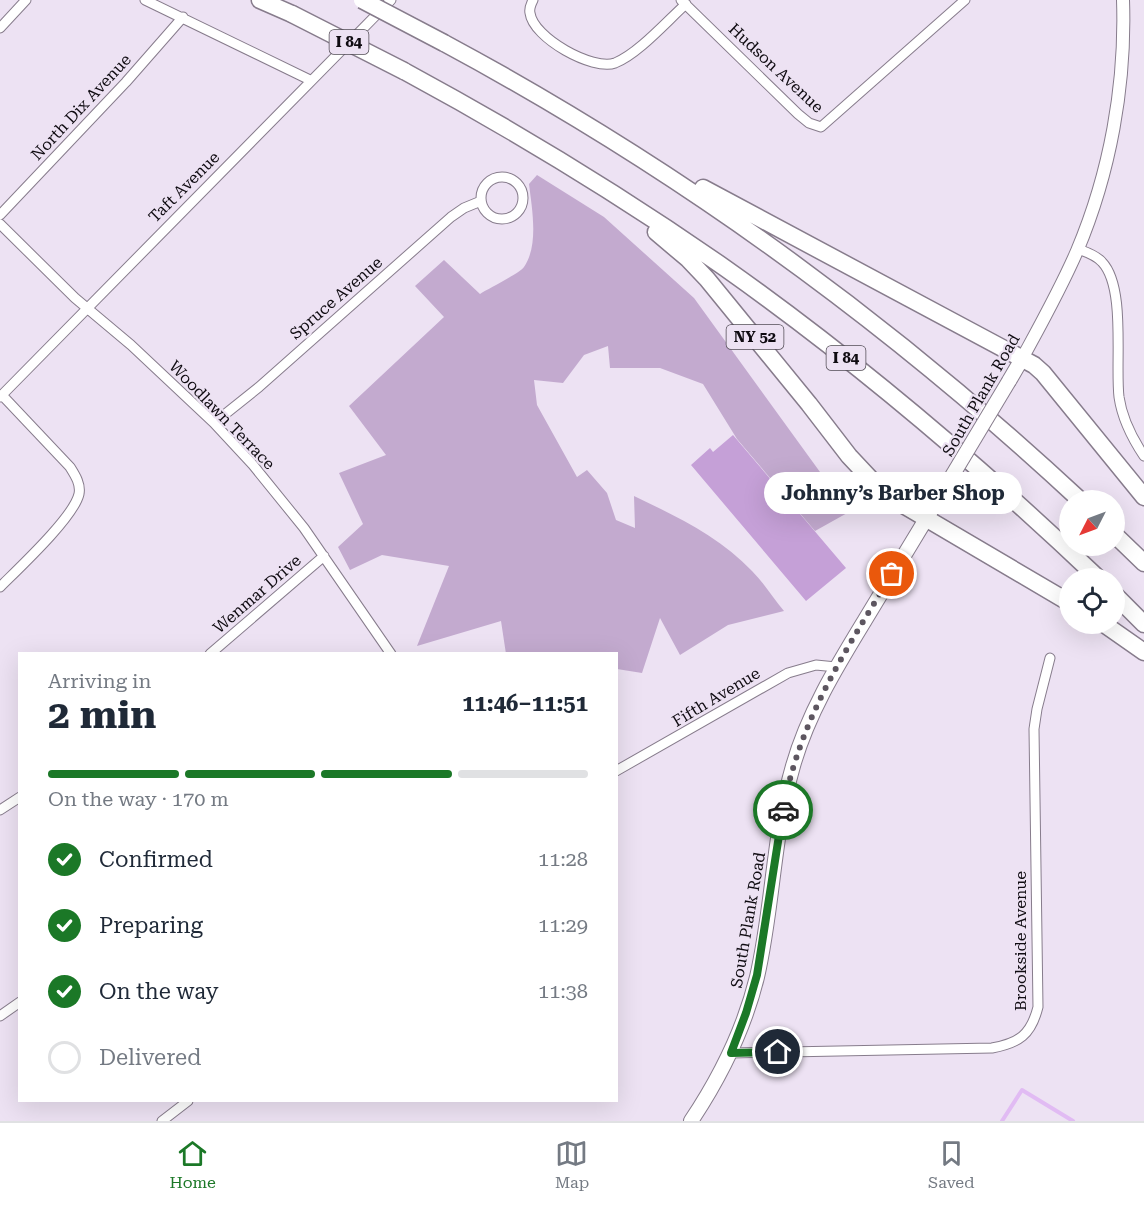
<!DOCTYPE html>
<html lang="en">
<head>
<meta charset="utf-8">
<style>
  :root { --surface:#fff; --page:#f2f2f3; --text:#1f2937; --muted:#747a83; --line:#e0e1e3; --accent:#1b7827 }
  body { margin:0; font-family:"Roboto Serif",serif; background:var(--page); color:var(--text); height:100vh; display:flex; flex-direction:column; font-size:22px; white-space:nowrap }
  * { box-sizing:border-box; margin:0 }
  p { font-size:20px; color:var(--muted) }
  .icon { flex:none; width:33px; height:33px; fill:none; stroke:currentColor; stroke-width:2; stroke-linecap:round; stroke-linejoin:round }
  .map { position:relative; flex:1; overflow:hidden }
  .panel { position:absolute; left:18px; top:652px; width:600px; height:450px; display:flex; flex-direction:column; background:var(--surface); border-radius:0px; box-shadow:0 6px 24px #0002 }
  .panel>* { flex:none }
  .needle { width:39px; rotate:228deg }
  .controls { position:absolute; left:1059px; top:490px; display:grid; gap:12px }
  .controls a { display:grid; place-items:center; width:66px; height:66px; border-radius:50%; background:var(--surface); box-shadow:0 6px 24px #0002; font-size:30px }
  .pin { position:absolute; display:grid; place-items:center; width:51px; height:51px; color:#fff; margin:-26px; border:3px solid #fff; border-radius:50%; box-shadow:0 2px 6px #0007 }
  .courier { position:absolute; display:grid; place-items:center; width:60px; height:60px; margin:-30px; border:4px solid #1b7827; border-radius:50%; background:#fff; color:#222; box-shadow:0 2px 8px #0007 }
  .bubble { position:absolute; height:42px; border-radius:21px; background:var(--surface); box-shadow:0 6px 24px #0002; font-size:20px; font-weight:700; line-height:42px; text-align:center }
  .head em { font-style:normal; font-weight:700 }
  .head div { display:flex; flex-direction:column-reverse }
  .head { display:flex; align-items:center; justify-content:space-between; height:102px; padding:0 30px }
  h1 { font-size:39px; font-weight:700; line-height:45px }
  .bar { display:grid; grid-template-columns:repeat(4,1fr); gap:9px 6px; align-content:center; height:72px; padding:0 30px }
  .bar i { height:8px; border-radius:4px; background:var(--line) }
  .bar .selected { background:var(--accent) }
  .bar p { grid-column:span 4 }
  ol { padding:0 30px; list-style:none }
  li { display:flex; align-items:center; gap:18px; height:66px }
  li p { margin-inline-start:auto }
  li .icon { padding:6px; border-radius:50%; background:var(--accent); color:#fff; stroke-width:4 }
  li:last-child { color:var(--muted) }
  li i { width:33px; height:33px; border:3px solid var(--line); border-radius:50% }
  .menu { display:flex; justify-content:space-around; align-items:center; height:84px; border-top:2px solid var(--line); background:var(--surface); font-size:16px; color:var(--muted) }
  .menu a { display:grid; justify-items:center; gap:3px }
  .menu .selected { color:var(--accent) }
  .map>svg:first-child { display:block }
  .green { fill:#c3aacf }
  .lines { fill:none; stroke-linecap:round; stroke-linejoin:round }
  .stream { stroke:#e1bbf3; stroke-width:4 }
  .building { fill:#c5a0d7 }
  .minor-casing { stroke:#877c8c; stroke-width:11 }
  .tertiary-casing { stroke:#877c8c; stroke-width:14 }
  .secondary-casing { stroke:#877c8c; stroke-width:16 }
  .motorway-casing { stroke:#877c8c; stroke-width:19 }
  .minor { stroke:#fff; stroke-width:9 }
  .tertiary { stroke:#fff; stroke-width:12 }
  .secondary { stroke:#fff; stroke-width:14 }
  .motorway { stroke:#fff; stroke-width:16 }
  .secondary-bridge-casing { stroke:#877c8c; stroke-width:16; stroke-linecap:butt }
  .motorway-bridge-casing { stroke:#877c8c; stroke-width:19; stroke-linecap:butt }
  .secondary-bridge { stroke:#fff; stroke-width:14 }
  .motorway-bridge { stroke:#fff; stroke-width:16 }
  .done { stroke:#5d5660; stroke-width:6; stroke-dasharray:0 10.8 }
  .route { stroke:#1b7827; stroke-width:8 }
  .labels { text-anchor:middle; dominant-baseline:central; stroke-width:4.5; stroke-linejoin:round; paint-order:stroke }
  .shield { fill:#ede2f3; stroke:#524c55; stroke-width:1.5 }
  .shield-label { font-size:15px; font-weight:bold; fill:#0f0b11 }
  .street-label { font-size:16px; fill:#0f0b11; stroke:#ede2f3 }
</style>
</head>
<body>
<div class="map">
<svg width="1144" height="1121" viewBox="0 0 1144 1121">
  <rect width="100%" height="100%" fill="#ede2f3"/>
  <path class="green" d="M537,175L604,217L694,298L849,512L815,531L737,439L703,384L660,368H610L608,346L584,355L563,383L534,380L537,405L577,477L587,470L607,493L616,520L635,528L634,496C676,516 720,537 752,571C764,583 773,598 784,611L728,625L680,655L660,618L642,673L617,669L616,654H506L501,621L417,646L449,566L382,555L350,570L338,547L363,524L339,473L386,455L349,406L444,317L415,286L444,260L480,294C488,289 520,273 524,267C539,245 532,209 529,184Z"/>
  <g class="lines">
    <path class="stream" d="M1002,1121L1022,1090L1073,1121"/>
  </g>
  <path class="building" d="M733,435L846,568L806,601L691,465L710,448L713,452Z"/>
  <g class="lines">
    <g class="minor-casing">
      <path id="minor" d="M145,0L310,80
        M533,0C531,4 529,9 530,13C533,38 593,71 615,63C638,54 667,21 686,4
        M681,0L798,114L809,123L821,127L965,0
        M0,28L26,0
        M481 198a21 21 0 1 1 42 0a21 21 0 1 1-42 0Z
        M0,215L126,82L183,17
        M0,224L75,298L131,345L214,423L253,465L304,528L391,654
        M1078,249C1086,252 1096,255 1102,262C1126,287 1115,363 1119,397C1122,418 1132,438 1144,456
        M0,397L391,0
        M214,423L259,387L451,217L464,208L481,201
        M0,587C18,569 74,517 79,494C81,484 75,475 70,467L2,395
        M210,654L324,556
        M616,771L788,673L816,665L836,667
        M0,810L20,797
        M0,1016L20,1002
        M731,1053L992,1048C1019,1043 1031,1035 1038,1007L1034,729L1037,709L1050,658
        M162,1121L188,1101"/>
    </g>
    <g class="tertiary-casing">
      <path id="tertiary" d="M1023,357C1042,322 1061,288 1077,251C1110,173 1126,85 1123,0"/>
    </g>
    <g class="secondary-casing">
      <path id="secondary" d="M1009,381L1023,357
        M691,1121C721,1076 744,1030 757,977C773,908 773,835 793,766C808,713 837,666 865,620C891,577 917,534 943,491"/>
    </g>
    <g class="motorway-casing">
      <path id="motorway" d="M260,0L292,14
        M444,43C675,167 889,322 1081,501
        M404,71C515,131 622,196 725,268C858,362 981,467 1099,579
        M703,188L1034,365L1043,373L1144,497
        M656,232L688,259L707,279L809,404L849,456L879,488L895,500L1070,603
        M1114,534L1144,563
        M1114,594L1144,624
        M1104,624L1144,652"/>
    </g>
    <use href="#minor" class="minor"/>
    <use href="#tertiary" class="tertiary"/>
    <use href="#secondary" class="secondary"/>
    <use href="#motorway" class="motorway"/>
    <g class="secondary-bridge-casing">
      <path id="secondary-bridge" d="M943,491L1009,381"/>
    </g>
    <g class="motorway-bridge-casing">
      <path id="motorway-bridge" d="M362,0L444,43
        M292,14L404,71"/>
    </g>
    <use href="#secondary-bridge" class="secondary-bridge"/>
    <use href="#motorway-bridge" class="motorway-bridge"/>
  </g>
  <g class="lines">
    <path class="done" d="M783,810C800,718 845,652 892,574"/>
    <path class="route" d="M778,1052L731,1053L746,1013L757,975L783,810"/>
  </g>
  <g class="labels">
    <g class="shield">
      <rect x="329.5" y="30" width="39" height="24" rx="4.5"/>
      <rect x="726.5" y="325" width="57" height="24" rx="4.5"/>
      <rect x="826.5" y="346" width="39" height="24" rx="4.5"/>
    </g>
    <g class="shield-label">
      <text x="349" y="42">I 84</text>
      <text x="755" y="337">NY 52</text>
      <text x="846" y="358">I 84</text>
    </g>
    <g class="street-label">
      <text transform="translate(776 68) rotate(43)">Hudson Avenue</text>
      <text transform="translate(81 107) rotate(-47)">North Dix Avenue</text>
      <text transform="translate(184 187) rotate(-45)">Taft Avenue</text>
      <text transform="translate(336 298) rotate(-41)">Spruce Avenue</text>
      <text transform="translate(981 395) rotate(-60)">South Plank Road</text>
      <text transform="translate(222 415) rotate(46)">Woodlawn Terrace</text>
      <text transform="translate(257 594) rotate(-41)">Wenmar Drive</text>
      <text transform="translate(716 697) rotate(-31)">Fifth Avenue</text>
      <text transform="translate(748 920) rotate(-80)">South Plank Road</text>
      <text transform="translate(1020 941) rotate(-90)">Brookside Avenue</text>
    </g>
  </g>
</svg>
<div class="controls">
<a><svg class="needle" viewBox="-14 -14 28 28"><path d="M0-13l5 13h-10z" fill="#e53935"/><path d="M0 13l5-13h-10z" fill="#747a83"/></svg></a>
<a><svg class="icon" aria-label="locate" viewBox="0 0 24 24"><circle cx="12" cy="12" r="6"/><path d="M12 2v4M12 18v4M2 12h4M18 12h4"/></svg></a>
</div>
<div class="pin" style="left:892px;top:574px;background:#ea580c"><svg class="icon" aria-label="bag" viewBox="0 0 24 24"><path d="M5 8h14l-1 12H6zM9 8a3 3 0 0 1 6 0"/></svg></div>
<div class="pin" style="left:778px;top:1052px;background:#1f2937"><svg class="icon" aria-label="home" viewBox="0 0 24 24"><path d="M3 11l9-7 9 7M6 9v11h12V9"/></svg></div>
<div class="courier" style="left:783px;top:810px"><svg class="icon" aria-label="car" viewBox="0 0 24 24"><path d="M5 17H2v-5l4-1 3-4h7l3 4 3 1v5h-3M9 17h6M6 11h13"/><circle cx="7" cy="17" r="2"/><circle cx="17" cy="17" r="2"/></svg></div>
<div class="bubble" style="left:764px;top:472px;width:258px">Johnny’s Barber Shop</div>
<section class="panel">
<div class="head"><div><h1>2 min</h1><p>Arriving in</p></div><em>11:46–11:51</em></div>
<div class="bar"><i class="selected"></i><i class="selected"></i><i class="selected"></i><i></i><p>On the way · 170 m</p></div>
<ol>
<li><svg class="icon" aria-label="check" viewBox="0 0 24 24"><path d="M5 12l5 5 9-10"/></svg>Confirmed<p>11:28</p></li>
<li><svg class="icon" aria-label="check" viewBox="0 0 24 24"><path d="M5 12l5 5 9-10"/></svg>Preparing<p>11:29</p></li>
<li><svg class="icon" aria-label="check" viewBox="0 0 24 24"><path d="M5 12l5 5 9-10"/></svg>On the way<p>11:38</p></li>
<li><i></i>Delivered</li>
</ol>
</section>
</div>
<nav class="menu">
<a class="selected"><svg class="icon" aria-label="home" viewBox="0 0 24 24"><path d="M3 11l9-7 9 7M6 9v11h12V9"/></svg>Home</a>
<a><svg class="icon" aria-label="map" viewBox="0 0 24 24"><path d="M3 6l6-2 6 2 6-2v14l-6 2-6-2-6 2zM9 4v14M15 6v14"/></svg>Map</a>
<a><svg class="icon" aria-label="saved" viewBox="0 0 24 24"><path d="M7 4h10v16l-5-4-5 4z"/></svg>Saved</a>
</nav>
</body>
</html>
